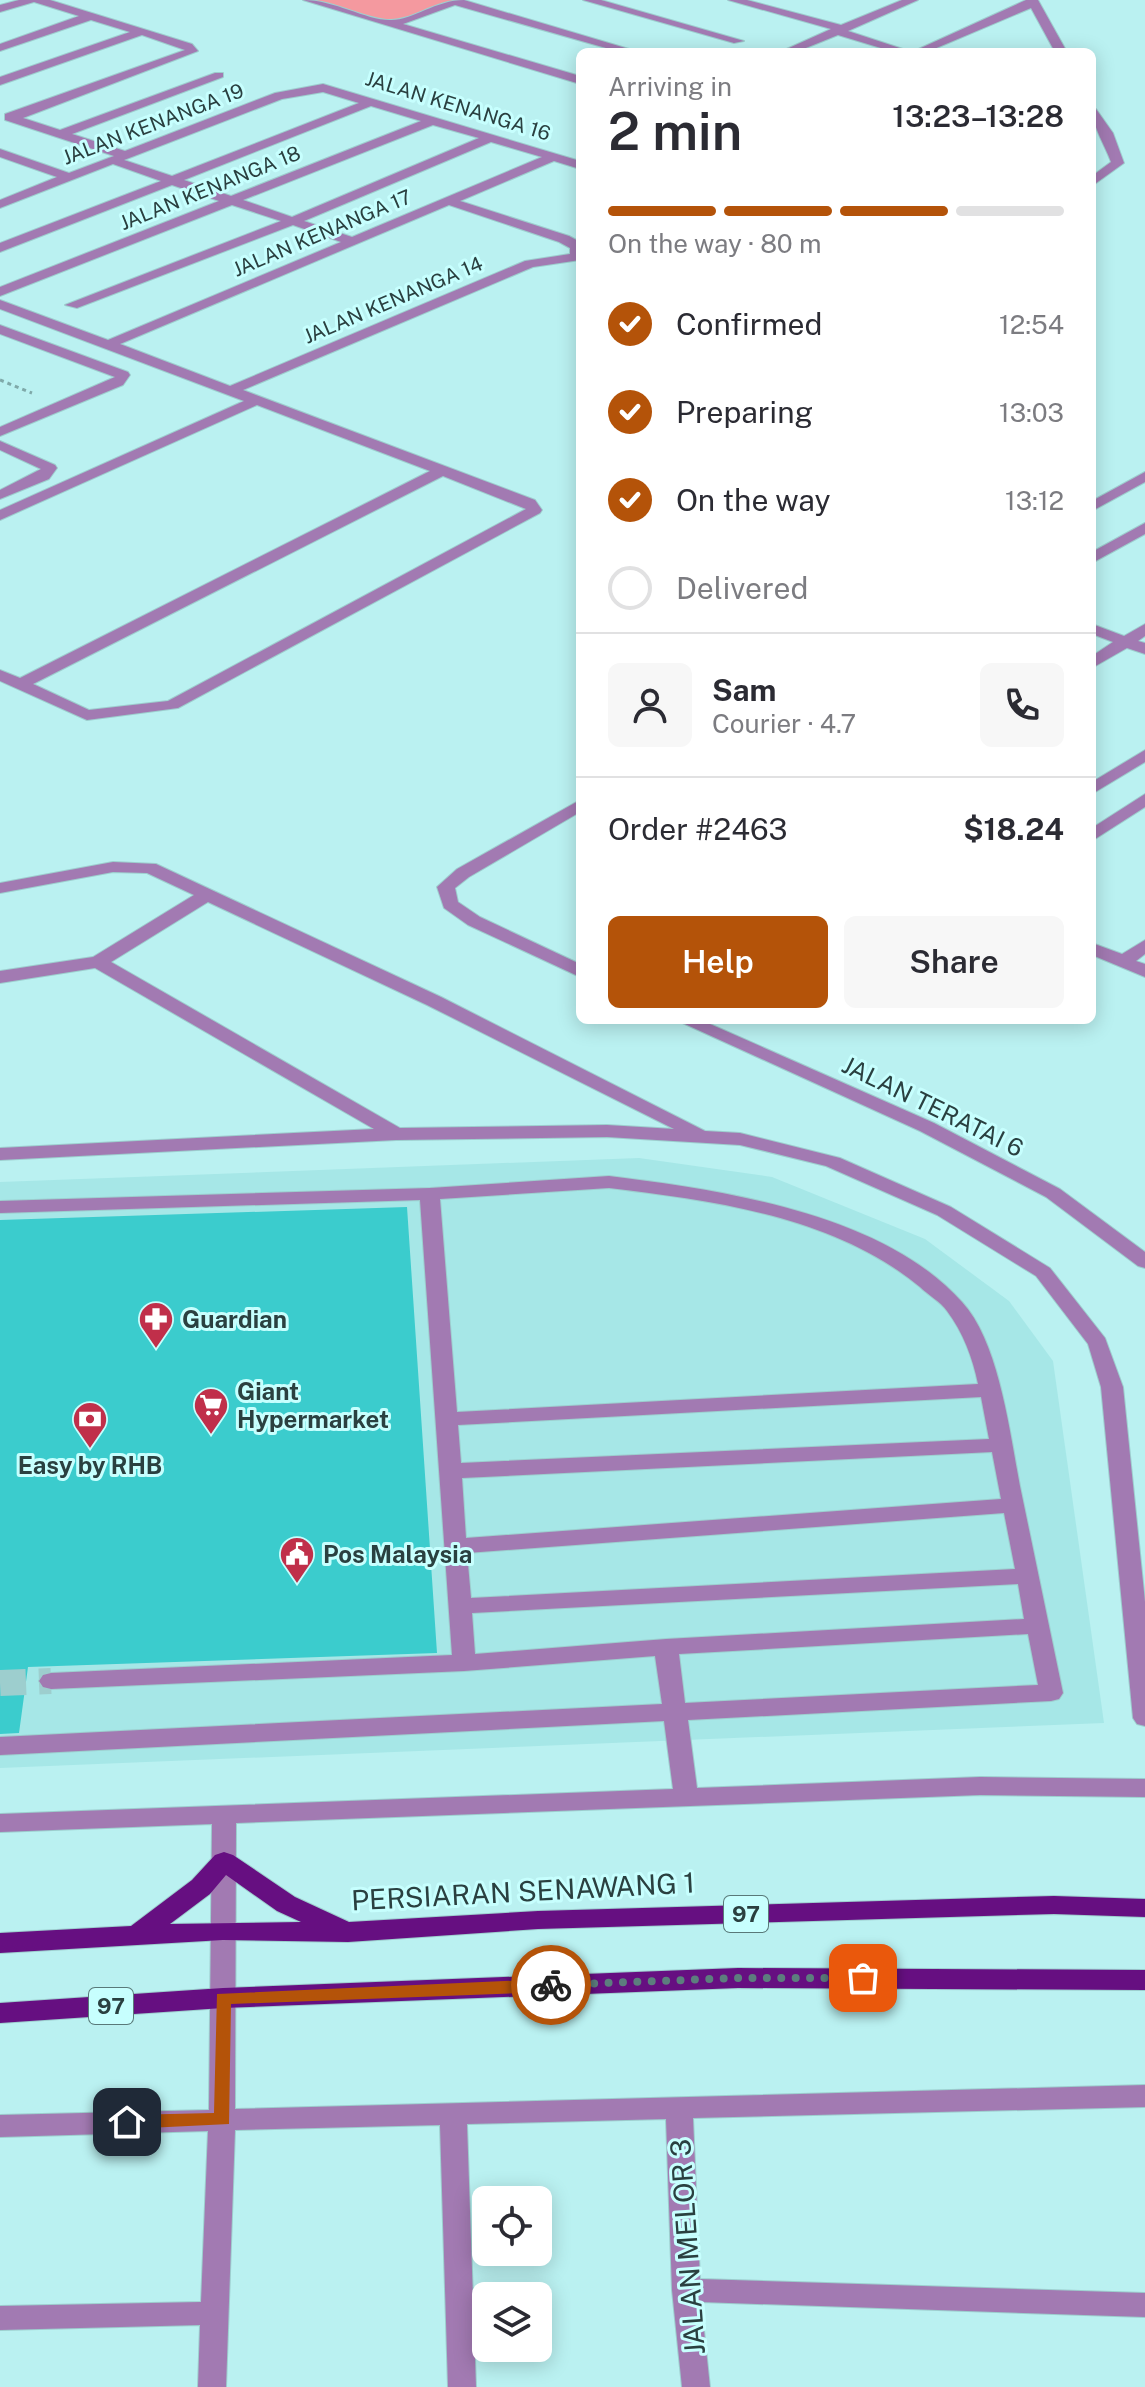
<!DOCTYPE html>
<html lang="en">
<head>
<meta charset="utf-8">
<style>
  :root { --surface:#fff; --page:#f7f7f7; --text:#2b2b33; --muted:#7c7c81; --line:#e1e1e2; --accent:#b45309 }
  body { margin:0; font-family:"Public Sans",sans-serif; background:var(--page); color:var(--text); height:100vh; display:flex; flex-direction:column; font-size:30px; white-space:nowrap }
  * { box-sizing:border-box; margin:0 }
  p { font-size:26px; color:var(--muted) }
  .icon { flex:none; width:44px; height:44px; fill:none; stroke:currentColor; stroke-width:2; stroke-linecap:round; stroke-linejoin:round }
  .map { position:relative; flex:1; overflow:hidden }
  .side { position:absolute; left:576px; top:48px; width:520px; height:976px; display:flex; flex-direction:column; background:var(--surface); border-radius:12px; box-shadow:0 4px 20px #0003 }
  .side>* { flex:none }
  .fabs { position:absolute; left:472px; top:2186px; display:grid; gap:16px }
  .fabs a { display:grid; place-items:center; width:80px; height:80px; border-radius:12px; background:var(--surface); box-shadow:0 4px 20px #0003; font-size:40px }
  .pin { position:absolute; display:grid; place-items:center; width:68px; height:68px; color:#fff; margin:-34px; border-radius:16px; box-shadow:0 4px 12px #0006 }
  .courier { position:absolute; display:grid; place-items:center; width:80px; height:80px; margin:-40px; border:6px solid #b45309; border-radius:50%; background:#fff; color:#222; box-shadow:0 2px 10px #0007 }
  .headline em { font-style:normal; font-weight:600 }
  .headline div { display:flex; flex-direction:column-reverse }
  .headline { display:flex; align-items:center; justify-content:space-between; height:136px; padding:0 32px }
  h1 { font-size:52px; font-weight:600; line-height:60px }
  .bar { display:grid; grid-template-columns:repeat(4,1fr); gap:12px 8px; align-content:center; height:96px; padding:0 32px }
  .bar i { height:10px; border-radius:6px; background:var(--line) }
  .bar .on { background:var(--accent) }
  .bar p { grid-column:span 4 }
  .line { display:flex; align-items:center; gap:20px; padding:0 32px; border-top:2px solid var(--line) }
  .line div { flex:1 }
  .round { display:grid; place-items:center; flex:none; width:84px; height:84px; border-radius:12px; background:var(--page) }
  ol { padding:0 32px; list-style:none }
  li { display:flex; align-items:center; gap:24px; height:88px }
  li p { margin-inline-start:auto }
  li .icon { padding:8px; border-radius:50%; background:var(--accent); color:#fff; stroke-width:4 }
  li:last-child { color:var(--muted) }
  li i { width:44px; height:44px; border:4px solid var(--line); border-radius:50% }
  .button { display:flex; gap:16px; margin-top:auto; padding:16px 32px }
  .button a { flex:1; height:92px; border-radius:12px; background:var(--accent); color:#fff; font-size:32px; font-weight:600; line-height:92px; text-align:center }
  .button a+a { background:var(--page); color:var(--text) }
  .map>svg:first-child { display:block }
  .built { fill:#a6e7e7 }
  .green { fill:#f4999f }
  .building { fill:#3bcccd }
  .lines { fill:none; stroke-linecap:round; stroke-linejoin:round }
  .minor-tunnel { stroke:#9dcece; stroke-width:26; stroke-dasharray:26 13; stroke-linecap:butt }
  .minor-casing { stroke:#9dcece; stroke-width:2 }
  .major-casing { stroke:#9dcece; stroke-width:2 }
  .path { stroke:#7fa9a9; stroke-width:3; stroke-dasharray:4 4; stroke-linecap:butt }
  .minor { fill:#a27ab2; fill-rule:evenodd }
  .major { fill:#660f81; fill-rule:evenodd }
  .route { fill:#b45309 }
  .done { stroke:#5c7e7e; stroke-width:8; stroke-dasharray:0 14.4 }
  .labels { text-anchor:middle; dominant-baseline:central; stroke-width:6; stroke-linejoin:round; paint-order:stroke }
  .far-street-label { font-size:20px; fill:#2a4040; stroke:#c7fffe }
  .shield { fill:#c7fffe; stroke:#597979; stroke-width:2 }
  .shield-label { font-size:22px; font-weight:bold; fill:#2a4040 }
  .street-label { font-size:24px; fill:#2a4040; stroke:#c7fffe }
  .poi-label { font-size:24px; font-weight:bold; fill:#2a4040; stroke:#c7fffe; text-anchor:start }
  .near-street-label { font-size:28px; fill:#2a4040; stroke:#c7fffe }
</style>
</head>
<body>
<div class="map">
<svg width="1145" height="2387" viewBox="0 0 1145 2387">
  <rect width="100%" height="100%" fill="#baf1f1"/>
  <path class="built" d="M639,1158L772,1177L925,1239L1009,1301L1053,1361L1104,1723L0,1768V1182Z"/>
  <path class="green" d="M309,0H457L390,25Z"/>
  <path class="building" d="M407,1207L437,1653L28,1667L19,1733L0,1734V1220Z"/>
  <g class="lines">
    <path class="minor-tunnel" d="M0,1683L51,1681"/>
    <g class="minor-casing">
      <path id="minor" d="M19,0H50L192,44L198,51L23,118L60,130L215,73H223V77L72,134L125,151L275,93L323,84L580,161V169L554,161L460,201L569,236L580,242V260L533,267L243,390L535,500L542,510L540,513L178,708L87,720L0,681V670L20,678L430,471L257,405L0,520V510L244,401L0,309V300L108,340L341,242L293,225L77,308L65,305L281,221L232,205L0,296V287L219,201L172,185L0,252V243L161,181L113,164L0,208V200L57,177L0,157V149L69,173L114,156L5,120V114L185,50L142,35L0,85V77L130,32L91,20L0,51V44L79,16L34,2L0,12V5ZM323,92L359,103L172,176L124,160L282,99ZM371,106L421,121L231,196L184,180ZM433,125L479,138L292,217L243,200ZM491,142L542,157L352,237L304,221ZM449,205L559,242L570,248V254L525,261L230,386L120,344ZM443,476L526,509L168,701L89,710L33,684Z
        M303,0C335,0 365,20 390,20C411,21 436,0 464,0L639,52H620L455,5L403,24L580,76V84Z
        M583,0H601L744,41L734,43Z
        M728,0H747L841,25L902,0H918L848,31L912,52L1026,0H1038L1067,52H1055L1031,8L927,52H894L838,35L796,52H780L831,29Z
        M1092,108L1096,109L1113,133L1124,163L1092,186V176L1111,162C1105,145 1092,126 1092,108Z
        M0,325L128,372L130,375L123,385L0,436V427L115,377L0,334Z
        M0,441L55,465L57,468L49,479L0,499V490L41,469L0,450Z
        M1145,472V482L1092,511V501Z
        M1145,523V534L1092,563V552Z
        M1092,624L1124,636L1145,624V636L1138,641L1145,643V654L1127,648L1092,668V656L1113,642L1092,634Z
        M1145,750V762L1092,794V782Z
        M1145,794V807L1092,841V828Z
        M580,800V812L469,877L455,888L458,902L480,917L580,964V977L468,925L444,908L437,887L457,869Z
        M113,862L156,864L441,997L705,1131L740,1133L840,1158L951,1207L1050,1268L1105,1338L1123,1387L1145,1602V1726L1137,1724L1133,1718L1101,1387L1088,1344L1036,1276L937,1215L826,1166L740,1145L607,1137L396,1140L0,1160V1148L374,1129L95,968L0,983V971L93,957L194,895L147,873L113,872L0,893V883ZM208,902L427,1005L674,1129L607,1125L400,1128L111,962Z
        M1145,940V954L1136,961L1145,964V977L1092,955V943L1122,954Z
        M676,1020H701L934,1123L1060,1189L1145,1252V1268L1138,1266L1046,1197L920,1131Z
        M609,1176C721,1190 883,1213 962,1302C1000,1343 1010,1436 1021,1491C1035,1558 1049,1626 1063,1693L1059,1699L1051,1701L688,1720L697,1788L980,1777L1145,1779V1797L980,1795L236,1823L235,2109L1145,2085V2107L693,2118L700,2279L1145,2293V2317L701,2302L710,2387H682L672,2290L666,2119L467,2124L476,2387H448L440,2125L235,2130L226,2387H198L200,2325L0,2330V2306L201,2302L208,2131L0,2137V2115L209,2110L212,1824L0,1832V1814L673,1789L664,1721L0,1755V1737L662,1704L655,1656L464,1671L51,1689L43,1687L39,1681L43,1675L51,1673L452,1655L420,1200L0,1213V1201L430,1188ZM609,1188C715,1201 834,1216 920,1287C928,1295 941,1302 947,1311C963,1332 973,1359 978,1384L457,1412L440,1199ZM981,1397L989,1439L461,1463L458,1425ZM992,1452L1001,1499L466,1538L462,1478ZM1004,1513L1015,1569L471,1598L467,1553ZM1018,1584L1024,1619L666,1639L475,1654L472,1613ZM1028,1634L1038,1685L685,1703L679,1654Z"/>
    </g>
    <g class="major-casing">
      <path id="major" d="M224,1852L233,1855L295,1897L349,1922L538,1911L1054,1896L1145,1899V1917L1054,1914L538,1929L348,1942L223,1940L0,1953V1933L131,1926L192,1880L215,1855ZM226,1875L277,1911L301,1922L170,1924L210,1894Z
        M738,1968L1145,1970V1990L738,1988L223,2008L0,2023V2003L223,1988Z"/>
    </g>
    <path class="path" d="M0,380L32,393"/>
    <use href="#minor" class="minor"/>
    <use href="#major" class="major"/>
  </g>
  <path class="route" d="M551,1979L559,1985L551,1992L231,2004L229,2124L127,2129L118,2122L127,2115L214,2113L217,1994Z"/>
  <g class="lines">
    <path class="done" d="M551,1985L738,1978H863"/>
  </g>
  <defs>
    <g id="pharmacy-pin" transform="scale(1.8)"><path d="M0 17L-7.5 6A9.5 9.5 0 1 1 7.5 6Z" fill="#c02f4a" stroke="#c7fffe"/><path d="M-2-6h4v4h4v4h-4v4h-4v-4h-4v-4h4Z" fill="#fff"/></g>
    <g id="supermarket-pin" transform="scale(1.8)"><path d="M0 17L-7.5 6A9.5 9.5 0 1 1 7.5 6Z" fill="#c02f4a" stroke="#c7fffe"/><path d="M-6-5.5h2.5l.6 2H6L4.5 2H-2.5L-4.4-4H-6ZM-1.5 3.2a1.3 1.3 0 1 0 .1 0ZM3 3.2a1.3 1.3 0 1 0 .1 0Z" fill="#fff"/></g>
    <g id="bank-pin" transform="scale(1.8)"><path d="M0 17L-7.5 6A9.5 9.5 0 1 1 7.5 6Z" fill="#c02f4a" stroke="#c7fffe"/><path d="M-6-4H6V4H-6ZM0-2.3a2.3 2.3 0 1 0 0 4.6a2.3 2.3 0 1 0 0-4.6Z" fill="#fff"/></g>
    <g id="civic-pin" transform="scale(1.8)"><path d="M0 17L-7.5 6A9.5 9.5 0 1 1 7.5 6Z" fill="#c02f4a" stroke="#c7fffe"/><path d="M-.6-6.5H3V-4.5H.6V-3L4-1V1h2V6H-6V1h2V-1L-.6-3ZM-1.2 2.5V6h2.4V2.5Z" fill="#fff"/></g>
  </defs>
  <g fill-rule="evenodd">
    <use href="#pharmacy-pin" x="156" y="1319"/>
    <use href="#supermarket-pin" x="211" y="1405"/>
    <use href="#bank-pin" x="90" y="1419"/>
    <use href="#civic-pin" x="297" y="1554"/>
  </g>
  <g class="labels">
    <g class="far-street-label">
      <text transform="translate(458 106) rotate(17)">JALAN KENANGA 16</text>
      <text transform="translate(153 124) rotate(-21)">JALAN KENANGA 19</text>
      <text transform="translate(210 188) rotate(-22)">JALAN KENANGA 18</text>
      <text transform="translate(322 233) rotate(-23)">JALAN KENANGA 17</text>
      <text transform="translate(393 300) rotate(-23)">JALAN KENANGA 14</text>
    </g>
    <g class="shield">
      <rect x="724" y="1896" width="44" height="36" rx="6"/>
      <rect x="89" y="1988" width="44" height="36" rx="6"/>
    </g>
    <g class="shield-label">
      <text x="746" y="1914">97</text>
      <text x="111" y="2006">97</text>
    </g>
    <g class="street-label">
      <text transform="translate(933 1106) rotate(26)">JALAN TERATAI 6</text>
    </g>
    <g class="poi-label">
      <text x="182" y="1319">Guardian</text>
      <text x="237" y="1391">Giant<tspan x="237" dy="28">Hypermarket</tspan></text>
      <text x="90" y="1465" text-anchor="middle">Easy by RHB</text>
      <text x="323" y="1554">Pos Malaysia</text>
    </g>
    <g class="near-street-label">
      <text transform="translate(523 1891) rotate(-3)">PERSIARAN SENAWANG 1</text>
      <text transform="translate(687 2247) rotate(-94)">JALAN MELOR 3</text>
    </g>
  </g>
</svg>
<div class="fabs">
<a><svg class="icon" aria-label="locate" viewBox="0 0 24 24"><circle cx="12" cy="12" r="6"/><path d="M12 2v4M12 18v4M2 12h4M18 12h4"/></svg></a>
<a><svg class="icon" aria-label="layers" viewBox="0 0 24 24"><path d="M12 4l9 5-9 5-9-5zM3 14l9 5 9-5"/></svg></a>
</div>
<div class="pin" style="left:863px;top:1978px;background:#ea580c"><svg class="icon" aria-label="bag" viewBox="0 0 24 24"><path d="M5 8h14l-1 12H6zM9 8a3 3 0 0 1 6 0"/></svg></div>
<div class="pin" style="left:127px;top:2122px;background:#1f2937"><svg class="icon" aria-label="home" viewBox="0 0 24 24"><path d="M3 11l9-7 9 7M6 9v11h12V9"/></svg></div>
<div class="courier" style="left:551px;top:1985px"><svg class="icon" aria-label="bike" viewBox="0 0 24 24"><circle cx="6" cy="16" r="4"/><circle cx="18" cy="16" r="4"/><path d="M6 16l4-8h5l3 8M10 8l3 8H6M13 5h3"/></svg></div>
<section class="side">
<div class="headline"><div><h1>2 min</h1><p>Arriving in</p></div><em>13:23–13:28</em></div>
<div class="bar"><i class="on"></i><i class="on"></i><i class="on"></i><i></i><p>On the way · 80 m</p></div>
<ol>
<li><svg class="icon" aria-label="check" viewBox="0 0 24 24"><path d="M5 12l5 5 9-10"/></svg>Confirmed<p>12:54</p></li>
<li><svg class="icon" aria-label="check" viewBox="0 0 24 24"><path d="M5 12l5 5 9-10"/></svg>Preparing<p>13:03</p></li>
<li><svg class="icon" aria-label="check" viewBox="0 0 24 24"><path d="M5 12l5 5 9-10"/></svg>On the way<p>13:12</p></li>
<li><i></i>Delivered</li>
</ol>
<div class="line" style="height:144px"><a class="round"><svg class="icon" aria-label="person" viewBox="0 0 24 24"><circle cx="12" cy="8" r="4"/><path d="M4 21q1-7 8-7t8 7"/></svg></a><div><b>Sam</b><p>Courier · 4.7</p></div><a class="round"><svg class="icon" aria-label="phone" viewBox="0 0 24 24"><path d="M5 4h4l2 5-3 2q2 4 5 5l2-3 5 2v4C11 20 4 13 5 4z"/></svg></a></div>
<div class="line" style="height:104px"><div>Order #2463</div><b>$18.24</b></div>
<div class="button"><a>Help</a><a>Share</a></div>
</section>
</div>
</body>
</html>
